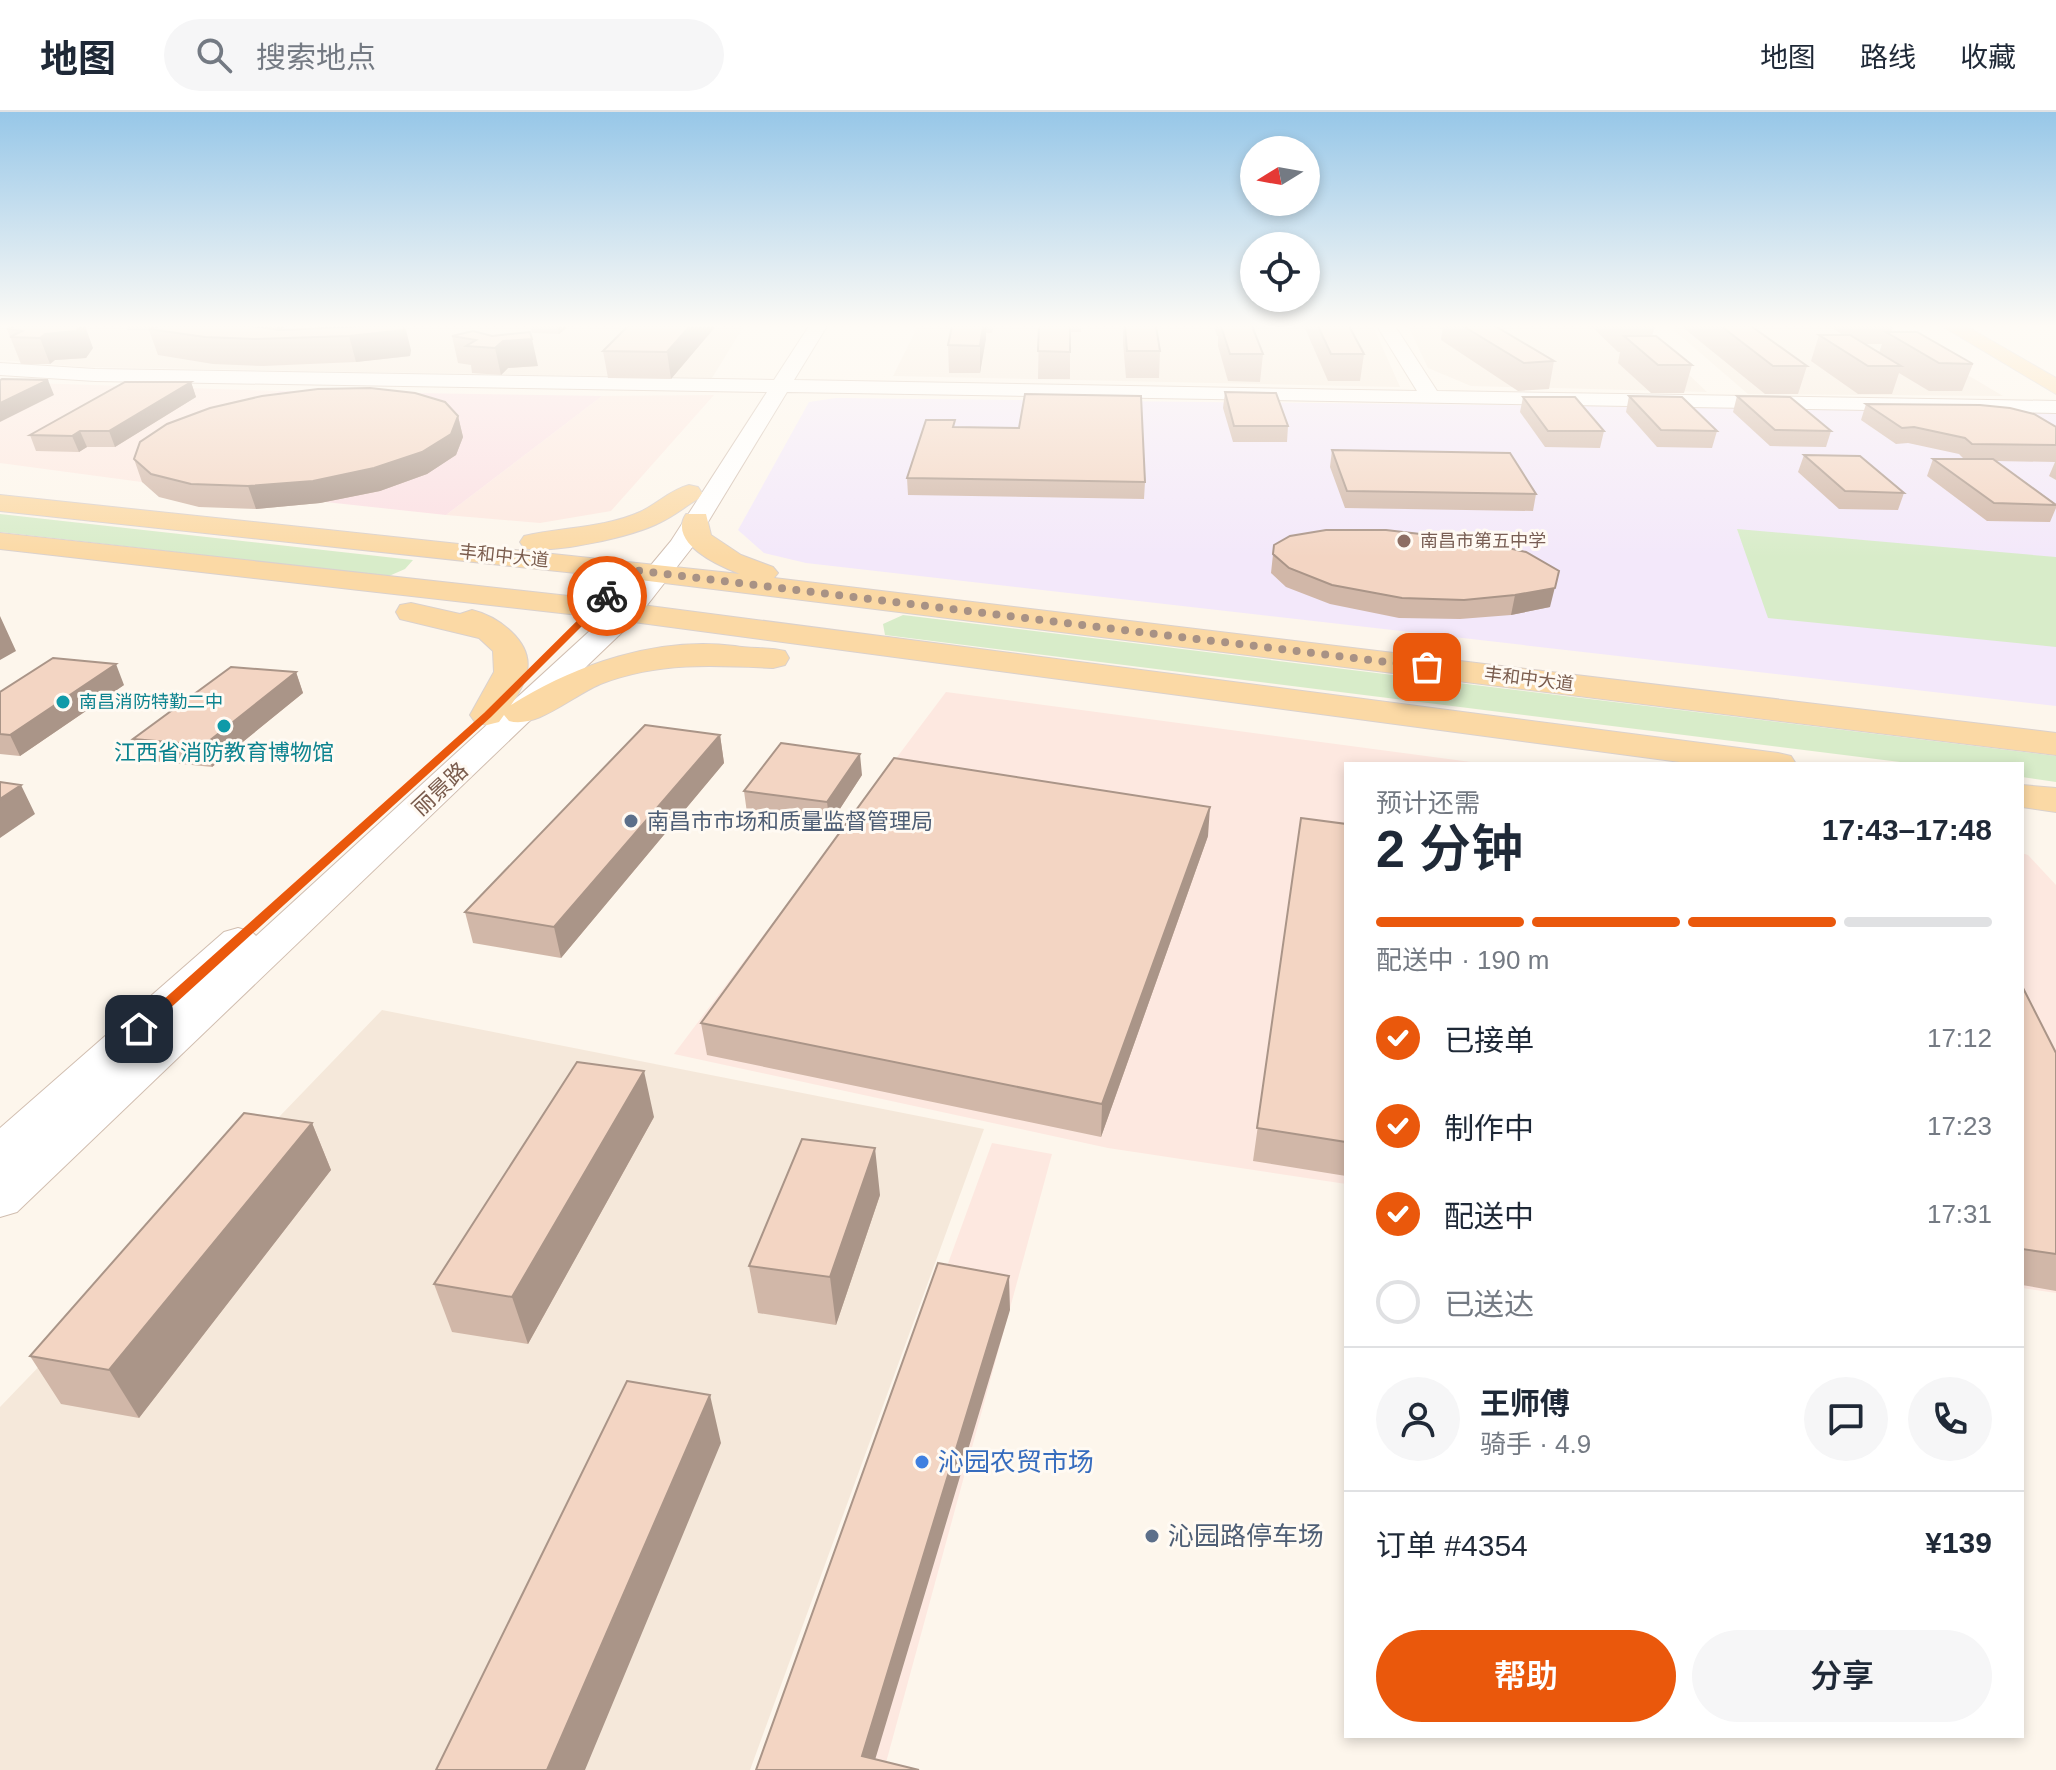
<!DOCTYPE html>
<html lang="zh">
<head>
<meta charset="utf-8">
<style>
  :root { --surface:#fff; --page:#f6f6f7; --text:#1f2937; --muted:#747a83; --line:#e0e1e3; --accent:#ea580c }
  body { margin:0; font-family:Helvetica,"Noto Sans SC",sans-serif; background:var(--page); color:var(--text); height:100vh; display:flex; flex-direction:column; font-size:30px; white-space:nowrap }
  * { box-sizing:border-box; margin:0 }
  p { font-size:26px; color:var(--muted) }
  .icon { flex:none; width:44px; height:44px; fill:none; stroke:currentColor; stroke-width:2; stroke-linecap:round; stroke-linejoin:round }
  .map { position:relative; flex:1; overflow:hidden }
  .panel { position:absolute; left:1344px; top:650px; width:680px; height:976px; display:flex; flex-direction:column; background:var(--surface); border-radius:0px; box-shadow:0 4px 12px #0003 }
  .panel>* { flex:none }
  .needle { width:52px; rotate:259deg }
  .fabs { position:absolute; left:1240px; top:24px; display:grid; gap:16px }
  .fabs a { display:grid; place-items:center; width:80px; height:80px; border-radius:50%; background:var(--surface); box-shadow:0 4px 12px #0003; font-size:40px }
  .pin { position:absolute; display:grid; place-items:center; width:68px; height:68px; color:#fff; margin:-34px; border-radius:16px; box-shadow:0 4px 12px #0006 }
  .courier { position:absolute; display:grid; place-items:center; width:80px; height:80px; margin:-40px; border:6px solid #ea580c; border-radius:50%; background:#fff; color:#222; box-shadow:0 2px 10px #0007 }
  .overview em { font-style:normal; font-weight:600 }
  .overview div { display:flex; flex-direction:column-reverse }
  .overview { display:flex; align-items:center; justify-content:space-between; height:136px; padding:0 32px }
  h1 { font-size:52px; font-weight:600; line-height:60px }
  .bar { display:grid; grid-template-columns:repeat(4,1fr); gap:12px 8px; align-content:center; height:96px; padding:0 32px }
  .bar i { height:10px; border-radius:6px; background:var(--line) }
  .bar .selected { background:var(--accent) }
  .bar p { grid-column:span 4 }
  .line { display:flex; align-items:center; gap:20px; padding:0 32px; border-top:2px solid var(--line) }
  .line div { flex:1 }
  .round { display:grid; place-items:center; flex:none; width:84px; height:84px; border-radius:42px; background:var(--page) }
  ol { padding:0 32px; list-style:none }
  li { display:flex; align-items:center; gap:24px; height:88px }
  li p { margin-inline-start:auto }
  li .icon { padding:8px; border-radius:50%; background:var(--accent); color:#fff; stroke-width:4 }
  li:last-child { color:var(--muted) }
  li i { width:44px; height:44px; border:4px solid var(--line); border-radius:50% }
  .action { display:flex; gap:16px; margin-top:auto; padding:16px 32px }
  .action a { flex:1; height:92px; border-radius:48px; background:var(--accent); color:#fff; font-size:32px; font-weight:600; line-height:92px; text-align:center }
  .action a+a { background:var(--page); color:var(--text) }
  header { display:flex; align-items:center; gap:48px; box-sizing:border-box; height:112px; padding:0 40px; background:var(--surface); border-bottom:2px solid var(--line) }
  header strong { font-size:38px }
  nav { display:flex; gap:44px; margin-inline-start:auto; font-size:28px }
  .search { width:560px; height:72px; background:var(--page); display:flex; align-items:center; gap:20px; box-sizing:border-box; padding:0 28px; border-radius:44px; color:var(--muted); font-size:30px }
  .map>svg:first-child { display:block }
  .residential { fill:#f5e8da }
  .commercial { fill:#fde8e0 }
  .education { fill:#f3e8fa }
  .medical { fill:#fbdfe3 }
  .green { fill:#d8ecc9 }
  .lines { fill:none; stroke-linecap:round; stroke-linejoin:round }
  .minor-casing { stroke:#d1beb0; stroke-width:2 }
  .major-casing { stroke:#dad1cd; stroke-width:2 }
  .minor { fill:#fff; fill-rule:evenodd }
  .major { fill:#fbd9a5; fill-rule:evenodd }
  .wall { fill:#d1b7a8; fill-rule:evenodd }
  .shaded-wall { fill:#aa9588 }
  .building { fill:#f3d5c3; stroke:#aa9588; stroke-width:2 }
  .route { fill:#ea580c }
  .done { stroke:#a89285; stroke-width:8; stroke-dasharray:0 14.4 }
  .education-dot { fill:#8d6e63; stroke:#fffaf3; stroke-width:3 }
  .culture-dot { fill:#0f9aa8; stroke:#fffaf3; stroke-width:3 }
  .service-dot { fill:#5c6f8a; stroke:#fffaf3; stroke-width:3 }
  .shop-dot { fill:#3f7fe0; stroke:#fffaf3; stroke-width:3 }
  .labels { text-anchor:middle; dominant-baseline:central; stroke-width:6; stroke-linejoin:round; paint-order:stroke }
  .far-education-label { font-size:18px; fill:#785e54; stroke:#fffaf3; text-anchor:start }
  .far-street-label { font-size:18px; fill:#7a5c4d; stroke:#fffaf3 }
  .far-culture-label { font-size:18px; fill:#0d838f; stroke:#fffaf3; text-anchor:start }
  .culture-label { font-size:22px; fill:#0d838f; stroke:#fffaf3 }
  .street-label { font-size:22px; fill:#7a5c4d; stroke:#fffaf3 }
  .service-label { font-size:22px; fill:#4e5e75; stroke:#fffaf3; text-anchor:start }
  .near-shop-label { font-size:26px; fill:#366cbe; stroke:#fffaf3; text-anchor:start }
  .near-service-label { font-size:26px; fill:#4e5e75; stroke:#fffaf3; text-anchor:start }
</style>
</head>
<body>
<header>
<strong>地图</strong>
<div class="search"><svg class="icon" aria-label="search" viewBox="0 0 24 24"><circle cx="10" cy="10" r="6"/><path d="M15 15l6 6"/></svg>搜索地点</div>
<nav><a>地图</a><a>路线</a><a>收藏</a></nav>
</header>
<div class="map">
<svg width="2056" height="1658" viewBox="0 0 2056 1658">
  <rect width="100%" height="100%" fill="#fdf6ec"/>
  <path class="residential" d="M0,214H744L712,266L85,255L0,248Z
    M918,214H1373L1400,275L893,264Z
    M1408,214H1638L1707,280L1471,274L1428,256Z
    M1669,214H1885L2003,284L1748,282Z
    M382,898L984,1017L750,1658H0V1295Z"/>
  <path class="commercial" d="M0,270L279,279L149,371L0,351Z
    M714,283L611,399L540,411L446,403L602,284Z
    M946,580L1486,652H1346V1072L1108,1036L674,942Z
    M2022,741L2028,743L2056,773V1181L2022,1176Z
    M992,1031L1052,1042L884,1658H763Z"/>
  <path class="education" d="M836,286L2056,299V594L806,451L764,441L738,418L809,290Z"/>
  <path class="medical" d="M279,279L602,284L446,403L149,371Z"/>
  <path class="green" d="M0,402L413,448L405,457L389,464L0,420Z
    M1737,417L2056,445V535L1768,506Z
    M903,503L2056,644V670L2022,665V652H1916L885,523L883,512Z"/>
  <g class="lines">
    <g class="minor-casing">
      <path id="minor" d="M809,214H827L794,268L1417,279L1377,214H1395L1437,279L2056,289V301L787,280L694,433L637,506L17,1100L0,1105V1016L224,820L238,816L252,820L256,824L617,494L671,429L767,280L95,269L0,263V251L95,257L774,268Z"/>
    </g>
    <g class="major-casing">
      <path id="major" d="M1942,214H1966L2056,266V282Z
        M689,373L698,375L702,381L698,387C686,394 674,404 661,410C635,424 551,443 524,436L520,430L524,424C562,415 604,416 640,400C657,392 670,378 689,373Z
        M0,383L740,462C719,454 667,431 686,402H706L711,423L741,443L773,455L778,461L774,466L2056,621V643L632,467L0,399Z
        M0,421L596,487L1778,641L1791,644L1796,652H1695L596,505L0,437Z
        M411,491L460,502L472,498C497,504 533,529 527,559C525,571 518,583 511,593C576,552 658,524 735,534C752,537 768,535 785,539L789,546L785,553L773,556C714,553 659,550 603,571C574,582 538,617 509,609L504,603L499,610L487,613L475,610L470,603L494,560L493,539L479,526L400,507L396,500L400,493Z
        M2022,673L2056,676V700L2022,695Z"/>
    </g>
    <use href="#minor" class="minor"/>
    <use href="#major" class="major"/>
  </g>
  <path class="wall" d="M16,214L93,236L86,246L55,248L50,252H21L7,217Z
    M125,214H287L282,218L368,214L411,238L410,244L356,250L263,254L213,252L158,243L149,218H127Z
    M530,214H569L559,222L532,221Z
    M716,214L671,267L608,266L603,239Z
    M952,214H994L992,221H986L980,261H949L948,233Z
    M1039,214H1081V220H1070V267H1038Z
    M1123,214H1157L1160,239L1159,266H1126L1123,231Z
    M1214,214H1252L1263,242L1260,270L1228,269L1218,234V224H1217Z
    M1304,214H1349L1364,242L1360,269H1328Z
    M1443,214H1495L1554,249L1549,277L1518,279L1441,228Z
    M1591,214H1655L1652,224L1692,253L1684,281H1651L1618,251L1620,240H1618Z
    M1681,214H1751L1807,254L1798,282H1765Z
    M1829,214H1893L1891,220L1973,252L1962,279H1929L1899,261L1892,282H1858L1811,249L1819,223H1843ZM1865,232H1882L1879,241Z
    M473,219L538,254L508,256L501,263L472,261L471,253L458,251L452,224Z
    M191,270L196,285L115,335H87L79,340L36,339L30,323Z
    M1225,280L1288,314L1287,330H1233L1223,296Z
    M1629,284L1717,319L1712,336L1657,335L1626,300Z
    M1737,284L1831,319L1826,335L1770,334L1733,300Z
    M1523,285L1604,319L1600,336L1545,335L1520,300Z
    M1866,292L2056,315V368L2049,364L2055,350L1996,349L2056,392V396L2050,410L1987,409L1927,364L1933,347H1964L1959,342L1908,331L1896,332L1861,308Z
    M458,304L463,325L456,343L427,362L380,379L320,391L256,397L199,395L159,385L142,370L134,347Z
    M955,315L1145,370L1144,387L908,383L907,366Z
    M1332,338L1536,382L1533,399L1345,396L1330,355Z
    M1804,343L1904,381L1898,398L1839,397L1798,360Z
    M1326,418L1550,495L1511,503L1460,507L1399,506L1330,492L1286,475L1271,461L1274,433Z
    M296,560L303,581L212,655L142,648L133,627Z
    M124,573L20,644L0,642V580Z
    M720,623L724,651L561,846L473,831L465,800Z
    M862,663L830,712L747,701L744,679Z
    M1301,706L1346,712V1064L1253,1049Z
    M1208,724L1101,1025L707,943L701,911Z
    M2022,874L2056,941V1179L2022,1173Z
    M654,1005L528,1232L452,1220L434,1172Z
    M312,1011L331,1058L139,1306L61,1292L30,1244Z
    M880,1083L836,1213L758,1201L749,1154Z"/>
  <path class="shaded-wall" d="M80,214H85L93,236L86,246L55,248L50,252L40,226L45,222Z
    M276,214H287L278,220Z
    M405,214L411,238L410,244L356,250L349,224Z
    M557,214H569L559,222Z
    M690,214H716L671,267L667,240Z
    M983,214H986V227L980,261V234Z
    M532,227L538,254L508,256L501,263L495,236L503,229Z
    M48,268L54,283L0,310V291Z
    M191,270L196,285L115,335L109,319Z
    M458,304L463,325L456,343L427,362L380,379L320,391L256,397L248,374Z
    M80,319L87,335L79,340L72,324Z
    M1559,459L1550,495L1511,503L1515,483Z
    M0,504L16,539L0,548Z
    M116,552L124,573L20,644L10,623Z
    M296,560L303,581L212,655L204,633Z
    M720,623L724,651L561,846L554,815Z
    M860,642L862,663L830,712L827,690Z
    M21,673L35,702L0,726V687Z
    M1210,695L1208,724L1101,1025L1102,992Z
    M644,959L654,1005L528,1232L512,1185Z
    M312,1011L331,1058L139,1306L109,1258Z
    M875,1036L880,1083L836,1213L830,1165Z
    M1009,1164L1010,1198L872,1658L862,1644Z
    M710,1283L721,1331L585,1658H547Z"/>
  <path class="building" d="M16,214H80L76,219L45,222L40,226L10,225L22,219L7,217Z
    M161,214H250L281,218L368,214H404V218L349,224L255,227L205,225L149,217Z
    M628,214H690L667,240L603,239Z
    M952,214H983L980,234L948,233Z
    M1039,214H1070V240L1038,239Z
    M1125,214H1156L1160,239H1127Z
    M1221,214H1252L1263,242H1230Z
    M1318,214H1349L1364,242H1331Z
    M1463,214H1495L1554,249L1524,251Z
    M1721,214H1751L1807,254H1773Z
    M473,219L492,224L530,220L532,227L503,229L495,236L466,234L476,228L452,224Z
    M1886,220H1917L1973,252L1939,251Z
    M1819,223H1850L1901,254H1868Z
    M1624,224H1656L1692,253H1658Z
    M2,267L48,268L0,291V268Z
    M125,270H191L109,319H80L72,324L30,323Z
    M370,276L415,281L445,290L458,304L451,322L422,340L374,356L313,369L248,374L191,372L151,362L134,347L140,330L167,312L210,296L262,284L318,277Z
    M1225,280L1276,281L1288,314H1234Z
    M1025,282L1141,284L1145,370L907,366L926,308H955L953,315L1019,316Z
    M1629,284L1682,285L1717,319L1661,318Z
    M1737,284L1790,285L1831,319L1775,318Z
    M1523,285H1575L1604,319H1548Z
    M1866,292L1980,293L2010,296L2034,302L2056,315V333L1972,332L1965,326L1914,315L1902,316Z
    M1332,338L1510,341L1536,382L1347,379Z
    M1804,343L1860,344L1904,381L1845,379Z
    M1933,347H1993L2056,393L1994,391Z
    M1326,418H1386L1472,428L1526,440L1559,459L1555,476L1515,483L1464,488L1402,486L1332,473L1289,456L1273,442L1274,433L1290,424Z
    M53,546L116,552L10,623L0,622V580Z
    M231,555L296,560L204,633L133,627Z
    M645,613L720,623L554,815L465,800Z
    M781,631L860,642L827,690L744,679Z
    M894,646L1210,695L1102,992L701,911Z
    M0,670L21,673L0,687Z
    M1301,706L1346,712V1030L1257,1016Z
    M2022,874L2056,941V1142L2022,1137Z
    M577,950L644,959L512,1185L434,1172Z
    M244,1001L312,1011L109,1258L30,1244Z
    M802,1027L875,1036L830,1165L749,1154Z
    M938,1151L1009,1164L862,1644L919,1658H756Z
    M627,1269L710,1283L547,1658H436Z"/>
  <linearGradient id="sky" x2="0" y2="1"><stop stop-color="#97c7e8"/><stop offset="0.48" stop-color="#fefbf6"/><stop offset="1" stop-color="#fefbf6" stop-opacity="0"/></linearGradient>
  <rect width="2056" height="446" fill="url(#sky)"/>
  <path class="route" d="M604,482L612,484L491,605L144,920H134V914L484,601Z"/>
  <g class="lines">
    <path class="done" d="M607,484L632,458L1427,555"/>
  </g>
  <circle class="education-dot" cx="1404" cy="429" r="8"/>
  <g class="culture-dot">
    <circle cx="63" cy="590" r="8"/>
    <circle cx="224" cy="614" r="8"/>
  </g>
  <g class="service-dot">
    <circle cx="631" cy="709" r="8"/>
    <circle cx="1152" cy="1424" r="8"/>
  </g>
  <circle class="shop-dot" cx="922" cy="1350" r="8"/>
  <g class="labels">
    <g class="far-education-label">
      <text x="1420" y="429">南昌市第五中学</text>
    </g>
    <g class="far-street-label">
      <text transform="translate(504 444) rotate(6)">丰和中大道</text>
      <text transform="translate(1529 567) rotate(7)">丰和中大道</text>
    </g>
    <g class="far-culture-label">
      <text x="79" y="590">南昌消防特勤二中</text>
    </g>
    <g class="culture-label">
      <text x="224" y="640">江西省消防教育博物馆</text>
    </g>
    <g class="street-label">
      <text transform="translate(440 677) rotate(-43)">丽景路</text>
    </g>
    <g class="service-label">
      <text x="647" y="709">南昌市市场和质量监督管理局</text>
    </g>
    <g class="near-shop-label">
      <text x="938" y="1350">沁园农贸市场</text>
    </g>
    <g class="near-service-label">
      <text x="1168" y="1424">沁园路停车场</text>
    </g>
  </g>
</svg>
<div class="fabs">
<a><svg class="needle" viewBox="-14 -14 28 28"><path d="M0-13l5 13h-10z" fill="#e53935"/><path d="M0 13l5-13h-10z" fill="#747a83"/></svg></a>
<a><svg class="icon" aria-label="locate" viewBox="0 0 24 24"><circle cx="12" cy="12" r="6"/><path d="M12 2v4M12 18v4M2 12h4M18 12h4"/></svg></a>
</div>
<div class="pin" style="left:1427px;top:555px;background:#ea580c"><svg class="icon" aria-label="bag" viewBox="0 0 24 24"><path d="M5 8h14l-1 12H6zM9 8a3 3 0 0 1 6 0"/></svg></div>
<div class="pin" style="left:139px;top:917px;background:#1f2937"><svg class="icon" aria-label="home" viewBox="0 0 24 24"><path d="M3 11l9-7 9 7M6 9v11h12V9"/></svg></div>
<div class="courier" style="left:607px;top:484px"><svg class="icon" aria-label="bike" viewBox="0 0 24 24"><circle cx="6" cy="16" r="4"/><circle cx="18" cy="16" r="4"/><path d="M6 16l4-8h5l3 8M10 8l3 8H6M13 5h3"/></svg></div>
<section class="panel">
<div class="overview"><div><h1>2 分钟</h1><p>预计还需</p></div><em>17:43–17:48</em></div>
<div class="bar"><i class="selected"></i><i class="selected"></i><i class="selected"></i><i></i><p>配送中 · 190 m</p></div>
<ol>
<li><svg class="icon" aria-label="check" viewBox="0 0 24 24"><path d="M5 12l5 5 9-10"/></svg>已接单<p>17:12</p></li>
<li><svg class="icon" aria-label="check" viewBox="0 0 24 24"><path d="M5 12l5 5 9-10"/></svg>制作中<p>17:23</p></li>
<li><svg class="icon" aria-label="check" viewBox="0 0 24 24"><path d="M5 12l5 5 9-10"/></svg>配送中<p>17:31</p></li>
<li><i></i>已送达</li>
</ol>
<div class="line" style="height:144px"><a class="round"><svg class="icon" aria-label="person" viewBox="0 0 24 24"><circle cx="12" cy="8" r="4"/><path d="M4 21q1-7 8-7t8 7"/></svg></a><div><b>王师傅</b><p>骑手 · 4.9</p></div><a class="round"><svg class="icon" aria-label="chat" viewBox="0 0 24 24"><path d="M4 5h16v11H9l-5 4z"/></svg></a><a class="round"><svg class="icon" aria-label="phone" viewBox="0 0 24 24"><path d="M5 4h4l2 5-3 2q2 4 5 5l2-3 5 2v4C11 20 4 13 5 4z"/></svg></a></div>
<div class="line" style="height:104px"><div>订单 #4354</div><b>¥139</b></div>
<div class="action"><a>帮助</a><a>分享</a></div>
</section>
</div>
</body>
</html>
